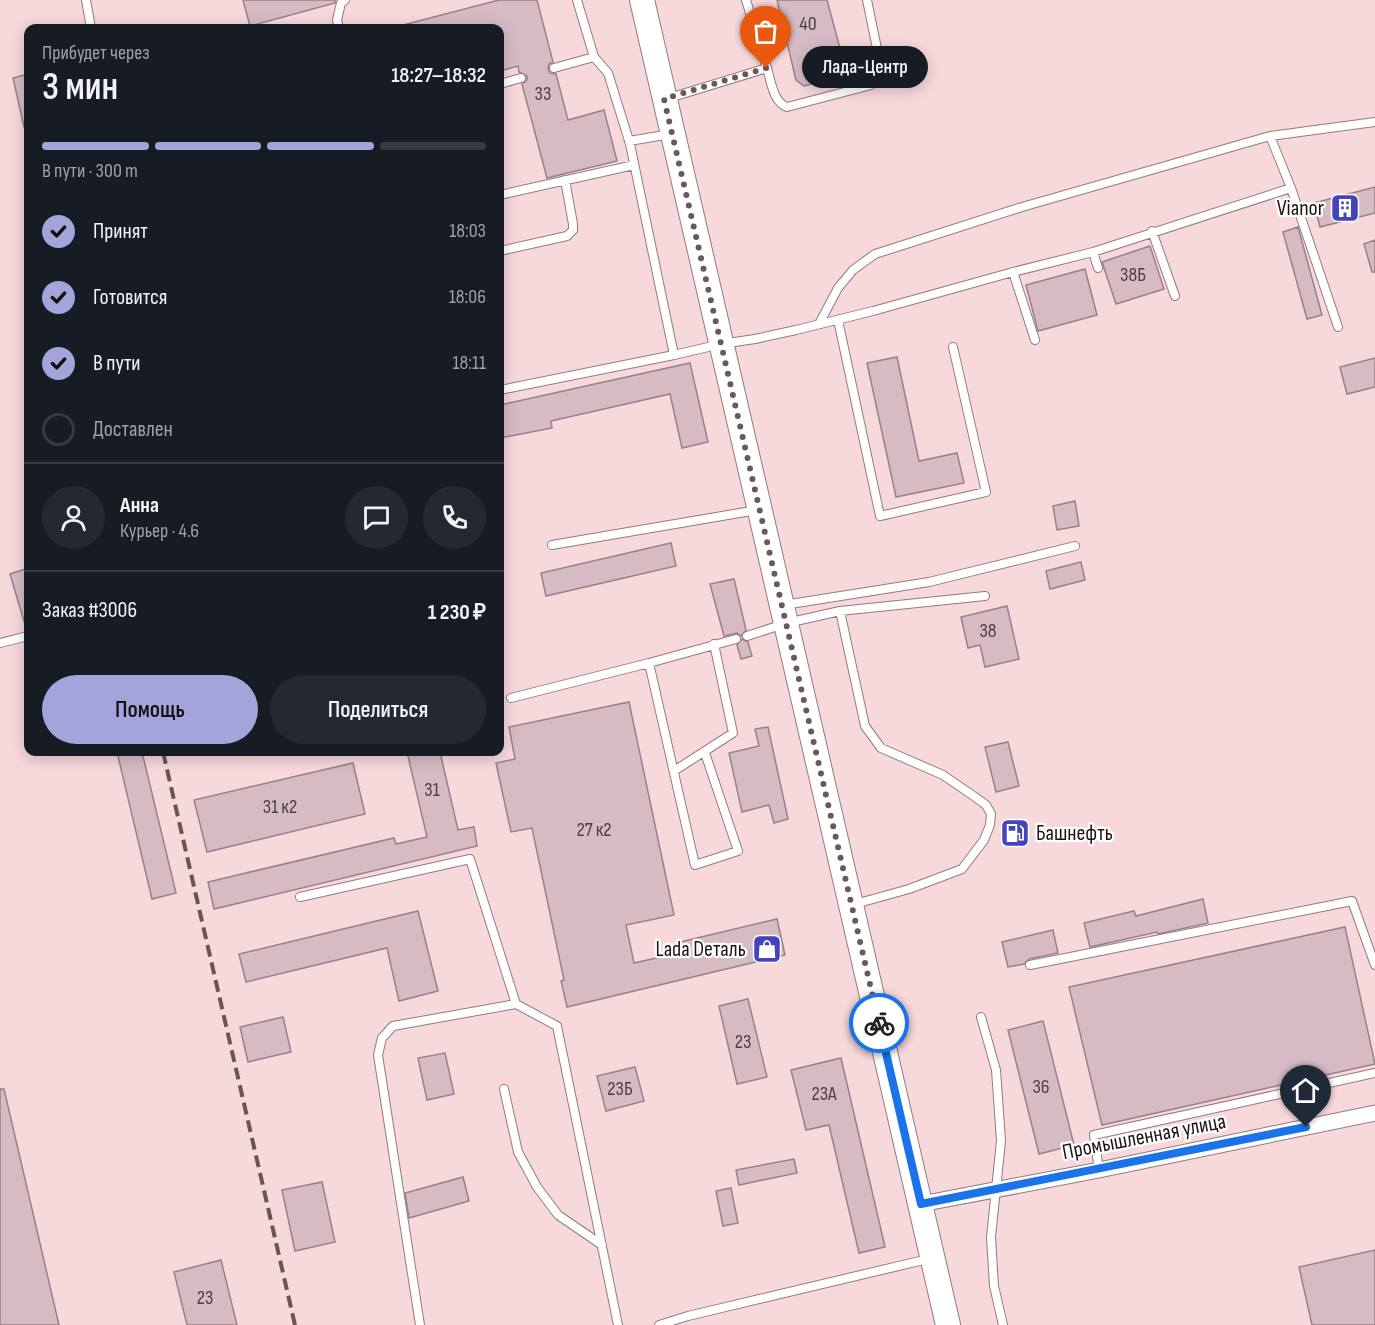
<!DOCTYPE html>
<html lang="ru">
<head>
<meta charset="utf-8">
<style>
  :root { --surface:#171b24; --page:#242831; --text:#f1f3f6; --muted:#9ea1a6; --line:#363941; --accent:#a4a4db }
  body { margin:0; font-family:"Sofia Sans Condensed",sans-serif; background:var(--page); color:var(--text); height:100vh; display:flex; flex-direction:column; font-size:22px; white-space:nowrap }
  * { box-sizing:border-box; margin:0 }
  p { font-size:20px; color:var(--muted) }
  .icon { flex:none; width:33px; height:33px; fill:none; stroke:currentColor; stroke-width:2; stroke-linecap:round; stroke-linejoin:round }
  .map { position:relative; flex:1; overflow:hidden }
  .side { position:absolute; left:24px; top:24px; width:480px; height:732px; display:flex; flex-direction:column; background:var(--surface); border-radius:12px; box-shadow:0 3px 15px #0003 }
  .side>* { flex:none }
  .pin { position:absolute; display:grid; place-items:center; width:51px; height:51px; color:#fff; margin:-62px -26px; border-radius:50% 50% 50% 0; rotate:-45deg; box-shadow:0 0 6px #0007 }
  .pin .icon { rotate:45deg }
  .courier { position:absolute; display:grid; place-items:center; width:60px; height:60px; margin:-30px; border:4px solid #1a73e8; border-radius:50%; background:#fff; color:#222; box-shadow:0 2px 8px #0007 }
  .bubble { position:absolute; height:42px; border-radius:21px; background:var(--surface); box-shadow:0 3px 15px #0003; font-size:20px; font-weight:600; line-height:42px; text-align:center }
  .head em { font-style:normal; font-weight:600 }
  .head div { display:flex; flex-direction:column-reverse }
  .head { display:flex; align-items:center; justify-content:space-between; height:102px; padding:0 18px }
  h1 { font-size:39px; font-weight:600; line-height:45px }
  .bar { display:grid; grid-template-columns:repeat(4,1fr); gap:9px 6px; align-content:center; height:72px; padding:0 18px }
  .bar i { height:8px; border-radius:4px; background:var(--line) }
  .bar .current { background:var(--accent) }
  .bar p { grid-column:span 4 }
  .line { display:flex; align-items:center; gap:15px; padding:0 18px; border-top:2px solid var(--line) }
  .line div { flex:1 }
  .round { display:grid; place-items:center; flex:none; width:63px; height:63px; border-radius:32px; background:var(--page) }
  ol { padding:0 18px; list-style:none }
  li { display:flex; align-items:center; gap:18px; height:66px }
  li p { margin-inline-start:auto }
  li .icon { padding:6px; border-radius:50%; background:var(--accent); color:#111; stroke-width:4 }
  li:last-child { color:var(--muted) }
  li i { width:33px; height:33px; border:3px solid var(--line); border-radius:50% }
  .primary-button { display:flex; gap:12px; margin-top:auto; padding:12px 18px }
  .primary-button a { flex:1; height:69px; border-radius:36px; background:var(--accent); color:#111; font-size:24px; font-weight:600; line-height:69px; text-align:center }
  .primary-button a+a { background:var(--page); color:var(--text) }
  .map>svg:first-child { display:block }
  .building { fill:#d6bbc5; stroke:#998089; stroke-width:1.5 }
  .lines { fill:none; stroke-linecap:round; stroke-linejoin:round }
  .lane-casing { stroke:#957a7c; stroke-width:10 }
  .street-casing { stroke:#957a7c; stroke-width:17 }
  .primary-casing { stroke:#957a7c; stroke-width:26 }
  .lane { stroke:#fff; stroke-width:8 }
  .street { stroke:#fff; stroke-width:15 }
  .primary { stroke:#fff; stroke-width:24 }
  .rail { stroke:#675658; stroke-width:4; stroke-dasharray:12 6; stroke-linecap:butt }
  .done { stroke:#6a595a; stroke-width:6; stroke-dasharray:0 10.8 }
  .route { stroke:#1a73e8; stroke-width:8 }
  .labels { text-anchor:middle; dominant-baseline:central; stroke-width:4.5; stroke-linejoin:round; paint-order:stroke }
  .number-label { font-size:20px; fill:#4c3e41 }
  .poi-label { font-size:22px; fill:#1e1415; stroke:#fff; text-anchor:end }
  .street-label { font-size:22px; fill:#1e1415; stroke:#fff }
</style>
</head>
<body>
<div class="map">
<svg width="1375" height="1325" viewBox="0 0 1375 1325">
  <rect width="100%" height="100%" fill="#f7d8db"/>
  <path class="building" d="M243,0H335V3L250,26Z
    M499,0H537L553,62L549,64L548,69L550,73L556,74L568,120L604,110L617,161L547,178L522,84L527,80V76L519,72L518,66L500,71V28H404L403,25Z
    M777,0H827L841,52L861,47L867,70L804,86L796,80Z
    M28,74V127H24L13,78Z
    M1375,187V213L1320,227L1314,203Z
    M1298,227L1322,315L1307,319L1283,232Z
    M1375,240V272H1372L1364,244Z
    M1150,246L1164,289L1116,304L1102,262Z
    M1085,269L1097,315L1038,331L1026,285Z
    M897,357L919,461L957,453L964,483L896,497L867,363Z
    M1375,358V387L1347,394L1340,367Z
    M690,363L708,442L682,448L670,394L551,421L552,428L500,438V405Z
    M1075,501L1079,526L1057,530L1053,506Z
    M671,543L676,566L546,596L541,573Z
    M1081,562L1085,580L1050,589L1046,571Z
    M28,568V628H26L10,574Z
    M734,579L746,630L741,636L737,633L724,636L710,584Z
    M1007,606L1019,659L985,667L980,645L968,648L961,617Z
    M742,639L748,642L752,656L741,659L737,645Z
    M629,702L674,915L626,925L634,963L683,952L680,942L777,919L785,955L567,1007L561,981L564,980L532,828L511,832L496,763L515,759L509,727Z
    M768,727L788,819L774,823L769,805L742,812L729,753L759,746L755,729Z
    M1008,742L1019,786L996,792L985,747Z
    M117,752H142L176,893L152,899Z
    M407,752H440L458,830L474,827L477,846L214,909L208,882L394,838L396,844L427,837Z
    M353,763L365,814L207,852L194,800Z
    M1015,825L1017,837L1007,839L1005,827Z
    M1203,899L1208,923L1158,934L1157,932L1090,947L1084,923L1134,911L1136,916Z
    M418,911L438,991L399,1001L387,948L246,982L239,954Z
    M1345,927L1375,1064L1102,1125L1069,987Z
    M1053,930L1058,953L1029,959L1024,964L1008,967L1002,942Z
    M748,999L767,1077L737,1084L719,1006Z
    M283,1017L291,1052L248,1062L240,1027Z
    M1043,1021L1074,1145L1039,1154L1008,1030Z
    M445,1053L454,1094L427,1100L418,1058Z
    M841,1058L885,1247L859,1253L829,1125L806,1130L791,1070Z
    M635,1067L644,1101L606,1111L597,1076Z
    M0,1089H4L59,1325H0Z
    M794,1159L797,1173L739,1185L736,1170Z
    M463,1177L469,1201L409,1218L405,1193Z
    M322,1182L335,1242L295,1251L282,1190Z
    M731,1188L738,1223L723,1226L716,1191Z
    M1375,1250V1325H1312L1299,1267Z
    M221,1260L237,1325H187L174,1272Z"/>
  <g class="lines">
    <g class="lane-casing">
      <path id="lane" d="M86,0L91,28
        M577,0L594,57L608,73L630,144L674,355
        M339,28L337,20L341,3L345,0
        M554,68L594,57
        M767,68C771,81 773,102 787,107L871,85L879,77L881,68L867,0
        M500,84L521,78
        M666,99L767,68L746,0
        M1270,136L1375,122
        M629,141L671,134
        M1291,188L1338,327
        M500,195L634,165
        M1152,231L1175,296
        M500,251L567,236L573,230V224L565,180
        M1093,252L1098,268
        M838,320L880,516L986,492L953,347
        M819,324L838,288L853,270L875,254L1022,207L1270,136L1291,188L1093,252L1013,272
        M500,390L674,355L721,344L755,339L796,330L873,311L1013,272L1035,340
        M552,545L757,510
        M784,605L929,582L1075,546
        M840,611L865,726L881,748L943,775L975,797L986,805L991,814L990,825L984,840L962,869L909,889L855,904
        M747,636L787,623L840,611L985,596
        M0,643L28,636
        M511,698L649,663
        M705,753L738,851L695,865L649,663L736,639
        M674,771L733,733L714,644
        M300,897L470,859L516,1004
        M1030,965L1352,901L1375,965
        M981,1017L996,1070L1001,1141L991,1237L994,1286L1003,1325
        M504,1089L518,1152L537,1187L558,1215L602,1245
        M1099,1170L1094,1135L1375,1073
        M420,1325L378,1055L382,1038L393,1026L516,1004L557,1026L618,1325
        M659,1325L688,1316L928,1259"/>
    </g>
    <g class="street-casing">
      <path id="street" d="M921,1204L1099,1170L1375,1113"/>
    </g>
    <g class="primary-casing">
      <path id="primary" d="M642,0L948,1325"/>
    </g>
    <use href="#lane" class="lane"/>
    <use href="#street" class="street"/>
    <use href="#primary" class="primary"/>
    <path class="rail" d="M163,752L295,1325"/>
  </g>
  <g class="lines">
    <path class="done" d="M766,68L664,99L879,1023"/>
    <path class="route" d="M879,1023L921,1204L1306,1127"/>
  </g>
  <defs>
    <g id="building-square" transform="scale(1.5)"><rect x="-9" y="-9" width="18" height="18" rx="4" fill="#4544ba" stroke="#fff"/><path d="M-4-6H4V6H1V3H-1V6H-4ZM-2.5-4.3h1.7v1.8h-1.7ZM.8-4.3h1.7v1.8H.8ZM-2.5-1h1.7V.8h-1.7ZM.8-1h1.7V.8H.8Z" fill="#fff"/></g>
    <g id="fuel-square" transform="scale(1.5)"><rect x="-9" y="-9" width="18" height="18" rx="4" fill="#4544ba" stroke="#fff"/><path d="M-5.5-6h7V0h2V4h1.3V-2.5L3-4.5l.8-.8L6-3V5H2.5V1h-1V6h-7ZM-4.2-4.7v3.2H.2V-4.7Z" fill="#fff"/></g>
    <g id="shop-square" transform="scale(1.5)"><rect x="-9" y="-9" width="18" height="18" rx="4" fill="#4544ba" stroke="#fff"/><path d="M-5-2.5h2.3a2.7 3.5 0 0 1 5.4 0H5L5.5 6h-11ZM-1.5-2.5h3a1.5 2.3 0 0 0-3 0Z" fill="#fff"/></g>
  </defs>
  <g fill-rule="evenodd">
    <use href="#building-square" x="1345" y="208"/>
    <use href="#fuel-square" x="1015" y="833"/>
    <use href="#shop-square" x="767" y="949"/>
  </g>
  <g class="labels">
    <g class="number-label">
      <text x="808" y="24">40</text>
      <text x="543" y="94">33</text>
      <text x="1133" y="275">38Б</text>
      <text x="988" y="631">38</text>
      <text x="432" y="790">31</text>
      <text x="280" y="807">31 к2</text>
      <text x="594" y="830">27 к2</text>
      <text x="743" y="1042">23</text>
      <text x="1041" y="1087">36</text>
      <text x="620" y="1089">23Б</text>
      <text x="824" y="1094">23А</text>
      <text x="205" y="1298">23</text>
    </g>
    <g class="poi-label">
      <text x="1324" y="208">Vianor</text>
      <text x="1036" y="833" text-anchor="start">Башнефть</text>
      <text x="746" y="949">Lada Dеталь</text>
    </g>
    <g class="street-label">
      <text transform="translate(1144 1137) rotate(-11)">Промышленная улица</text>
    </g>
  </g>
</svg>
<div class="pin" style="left:766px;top:68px;background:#ea580c"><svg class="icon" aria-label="bag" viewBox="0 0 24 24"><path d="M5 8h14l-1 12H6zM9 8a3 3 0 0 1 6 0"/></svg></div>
<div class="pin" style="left:1306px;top:1127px;background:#1f2937"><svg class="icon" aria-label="home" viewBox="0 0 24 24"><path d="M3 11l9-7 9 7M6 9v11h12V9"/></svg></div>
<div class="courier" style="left:879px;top:1023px"><svg class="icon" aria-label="bike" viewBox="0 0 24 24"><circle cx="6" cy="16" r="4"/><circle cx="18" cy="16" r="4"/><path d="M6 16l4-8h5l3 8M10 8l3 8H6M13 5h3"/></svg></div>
<div class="bubble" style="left:802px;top:46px;width:126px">Лада-Центр</div>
<section class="side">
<div class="head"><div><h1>3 мин</h1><p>Прибудет через</p></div><em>18:27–18:32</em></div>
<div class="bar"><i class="current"></i><i class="current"></i><i class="current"></i><i></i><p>В пути · 300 m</p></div>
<ol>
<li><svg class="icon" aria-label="check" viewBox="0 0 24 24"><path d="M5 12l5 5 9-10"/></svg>Принят<p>18:03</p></li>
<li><svg class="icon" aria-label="check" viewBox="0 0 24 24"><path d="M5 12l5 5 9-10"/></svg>Готовится<p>18:06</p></li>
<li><svg class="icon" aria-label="check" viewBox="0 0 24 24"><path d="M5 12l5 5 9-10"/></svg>В пути<p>18:11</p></li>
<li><i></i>Доставлен</li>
</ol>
<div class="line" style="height:108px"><a class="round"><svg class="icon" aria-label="person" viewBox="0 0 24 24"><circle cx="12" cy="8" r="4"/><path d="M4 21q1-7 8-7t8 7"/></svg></a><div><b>Анна</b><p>Курьер · 4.6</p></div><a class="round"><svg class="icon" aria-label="chat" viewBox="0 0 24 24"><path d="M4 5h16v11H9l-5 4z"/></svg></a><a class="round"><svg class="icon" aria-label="phone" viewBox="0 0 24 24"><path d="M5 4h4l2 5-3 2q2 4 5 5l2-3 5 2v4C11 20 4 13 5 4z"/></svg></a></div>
<div class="line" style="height:78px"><div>Заказ #3006</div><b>1 230 ₽</b></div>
<div class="primary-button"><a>Помощь</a><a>Поделиться</a></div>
</section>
</div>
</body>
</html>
